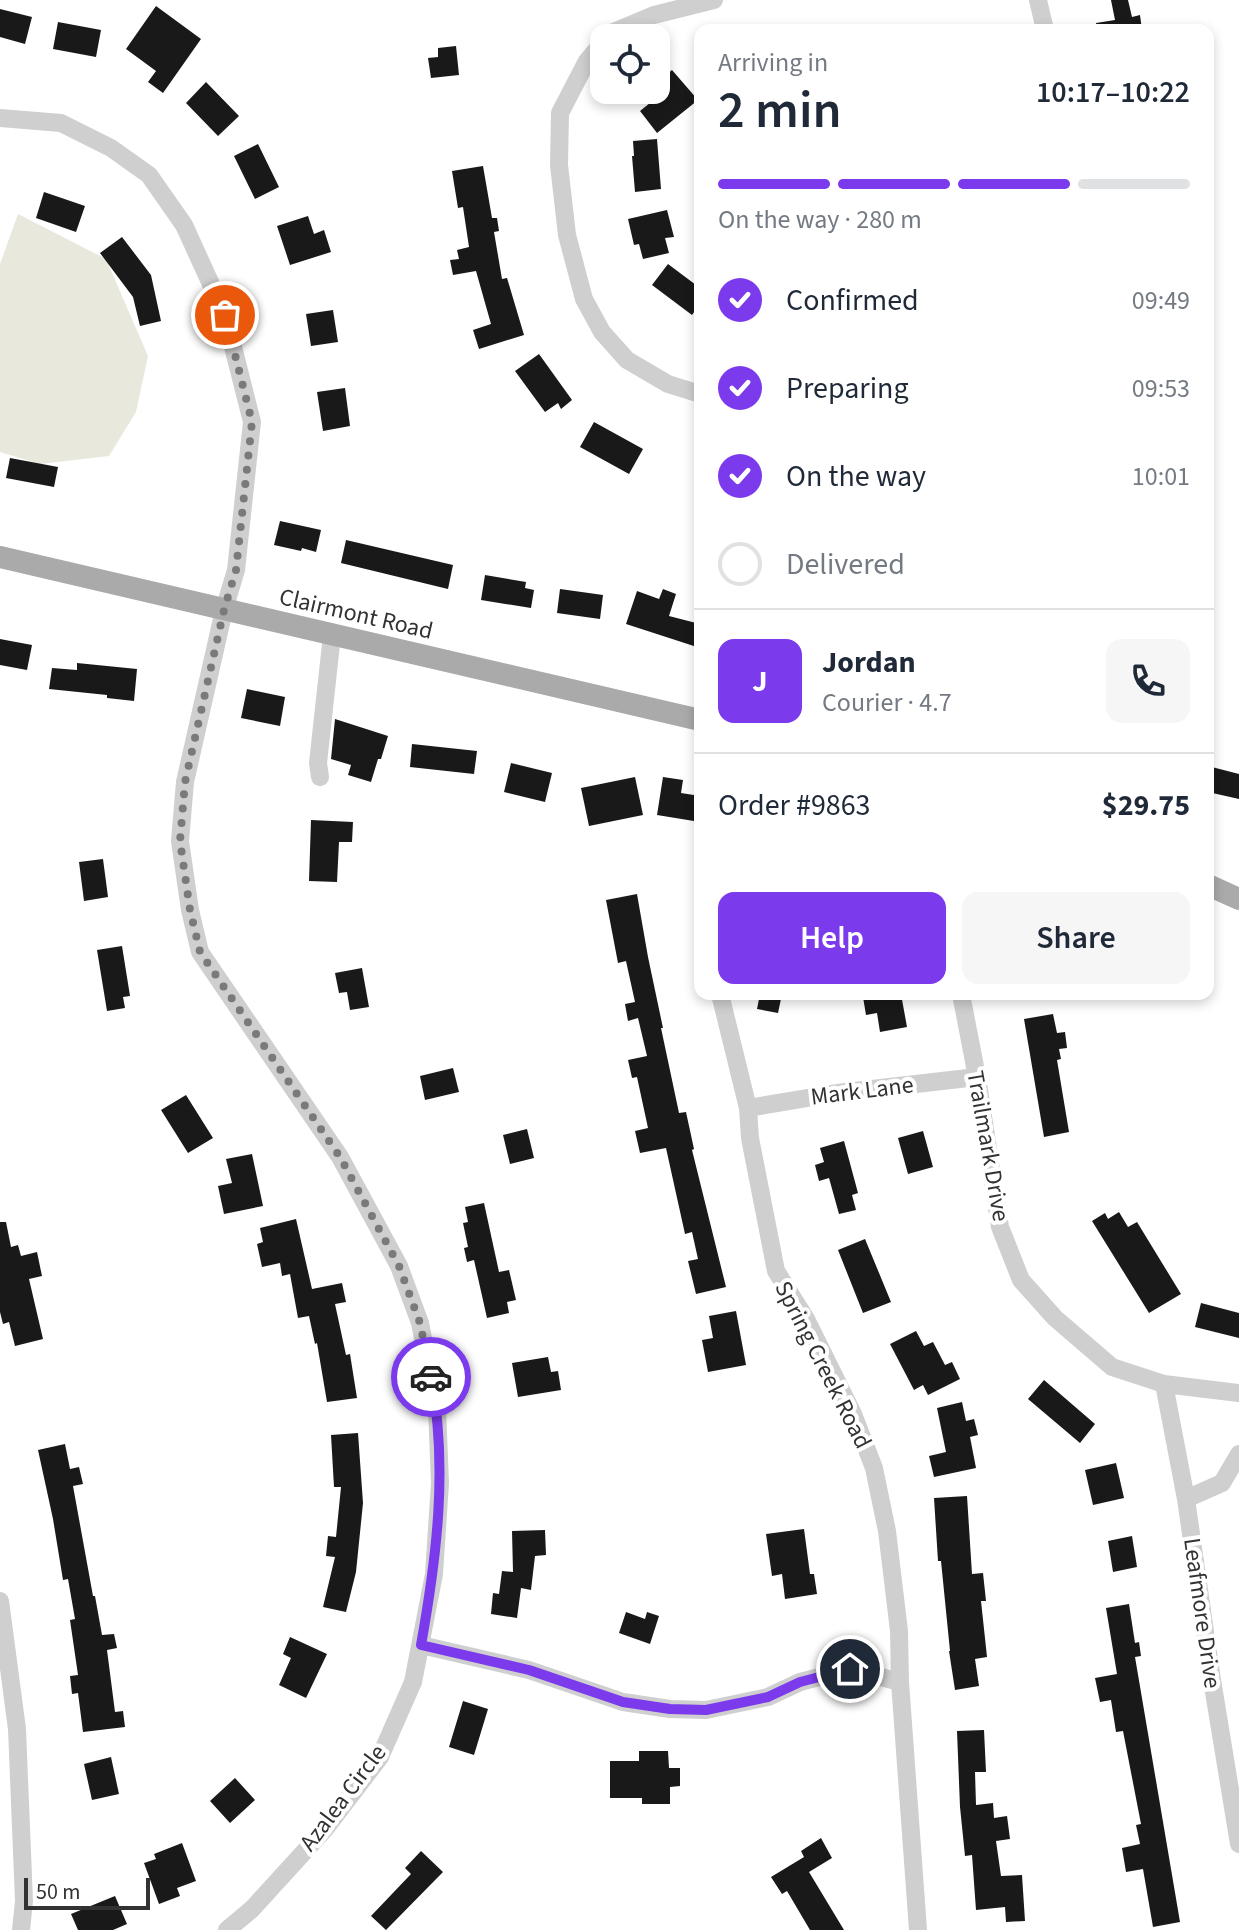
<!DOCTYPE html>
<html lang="en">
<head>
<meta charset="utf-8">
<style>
  :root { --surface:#fff; --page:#f6f6f7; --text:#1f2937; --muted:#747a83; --line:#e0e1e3; --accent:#7c3aed }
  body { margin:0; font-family:"Source Sans 3",sans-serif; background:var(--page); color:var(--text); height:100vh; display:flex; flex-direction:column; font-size:30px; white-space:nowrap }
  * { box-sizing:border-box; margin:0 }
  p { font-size:26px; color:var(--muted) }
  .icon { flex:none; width:44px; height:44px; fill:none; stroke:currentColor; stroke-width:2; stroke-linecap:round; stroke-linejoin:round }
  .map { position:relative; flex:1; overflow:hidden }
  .sheet { position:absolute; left:694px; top:24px; width:520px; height:976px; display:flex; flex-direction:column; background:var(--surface); border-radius:16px; box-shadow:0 4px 12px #0003 }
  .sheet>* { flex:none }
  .tools { position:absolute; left:590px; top:24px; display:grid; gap:16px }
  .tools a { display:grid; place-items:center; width:80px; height:80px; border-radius:16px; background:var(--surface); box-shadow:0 4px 12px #0003; font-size:40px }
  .scale { position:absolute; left:24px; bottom:20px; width:126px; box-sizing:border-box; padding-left:8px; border:4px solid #323232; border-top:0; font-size:22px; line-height:28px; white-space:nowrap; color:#323232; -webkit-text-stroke:6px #fff; paint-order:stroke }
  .pin { position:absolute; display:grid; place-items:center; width:68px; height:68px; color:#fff; margin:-34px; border:4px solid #fff; border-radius:50%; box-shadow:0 2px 8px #0007 }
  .courier { position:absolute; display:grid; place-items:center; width:80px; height:80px; margin:-40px; border:6px solid #7c3aed; border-radius:50%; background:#fff; color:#222; box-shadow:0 2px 10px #0007 }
  .head em { font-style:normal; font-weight:600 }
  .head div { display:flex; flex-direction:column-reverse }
  .head { display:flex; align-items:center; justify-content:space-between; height:136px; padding:0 24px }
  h1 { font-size:52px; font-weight:600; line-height:60px }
  .bar { display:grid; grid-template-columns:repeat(4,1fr); gap:12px 8px; align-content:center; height:96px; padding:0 24px }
  .bar i { height:10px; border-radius:6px; background:var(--line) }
  .bar .selected { background:var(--accent) }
  .bar p { grid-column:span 4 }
  .line { display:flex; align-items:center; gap:20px; padding:0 24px; border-top:2px solid var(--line) }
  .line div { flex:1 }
  .round { display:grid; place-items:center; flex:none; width:84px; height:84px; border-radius:16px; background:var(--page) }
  ol { padding:0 24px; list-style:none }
  li { display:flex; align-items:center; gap:24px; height:88px }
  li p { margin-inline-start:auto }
  li .icon { padding:8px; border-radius:50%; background:var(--accent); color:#fff; stroke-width:4 }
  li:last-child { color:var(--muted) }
  li i { width:44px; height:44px; border:4px solid var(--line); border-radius:50% }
  .cta { display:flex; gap:16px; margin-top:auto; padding:16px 24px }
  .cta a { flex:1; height:92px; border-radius:16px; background:var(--accent); color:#fff; font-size:32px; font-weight:600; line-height:92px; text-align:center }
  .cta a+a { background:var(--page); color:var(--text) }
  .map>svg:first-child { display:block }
  .green { fill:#e8e9dc }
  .building { fill:#191919 }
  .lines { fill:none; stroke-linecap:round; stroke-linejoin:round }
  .minor { stroke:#cfcfcf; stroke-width:18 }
  .major { stroke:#aaa; stroke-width:22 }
  .done { stroke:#7a7a7a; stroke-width:8; stroke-dasharray:0 14.4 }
  .route { stroke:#7c3aed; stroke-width:10 }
  .labels { text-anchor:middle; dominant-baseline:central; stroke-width:8; stroke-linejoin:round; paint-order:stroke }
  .street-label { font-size:24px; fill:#323232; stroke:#fff }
</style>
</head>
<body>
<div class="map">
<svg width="1239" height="1930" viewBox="0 0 1239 1930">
  <rect width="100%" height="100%" fill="#fff"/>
  <path class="green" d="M18,214L106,259L148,356L136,412L109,456L40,464L0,452V264Z"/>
  <path class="building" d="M1111,0H1128L1132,17L1140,15L1142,30H1097L1096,23L1115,20Z
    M156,6L201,39L163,93L148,82L156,71L126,49Z
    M0,9L32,17L25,44L0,37Z
    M58,22L101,30L96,57L53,49Z
    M456,46L459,75L431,78L428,58L438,57V48Z
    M672,70L698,100L657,133L640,111L666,90L659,81Z
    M206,82L239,116L218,136L186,103Z
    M657,139L661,189L635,192L632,156H634L633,141Z
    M258,144L279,187L255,199L234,156Z
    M483,166L492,218H497L499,231L494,232L502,279L507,278L524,335L479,349L473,330L491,324L476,271L453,275L450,260L459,259L457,250L469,247L463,207L458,208L452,171Z
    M44,192L85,206L76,232L36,218Z
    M667,210L674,237L665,238L669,253L643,259L639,244L634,245L628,219Z
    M308,216L314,234L324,230L331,252L290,265L277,226Z
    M122,237L151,275L161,321L140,326L133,297L100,253Z
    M668,264L700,288V304L692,315L652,285Z
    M333,310L338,342L311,346L306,314Z
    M539,354L572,400L561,409L558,403L545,412L515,371Z
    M345,388L350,426L323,431L317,392Z
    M594,422L643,449L629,474L580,447Z
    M10,458L58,467L54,487L6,478Z
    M280,521L321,530L316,552L302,548L301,551L274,545Z
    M346,540L453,565L448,589L341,563Z
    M485,575L526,582L525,588L534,590L531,608L481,600Z
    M560,589L603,595L600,619L557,613Z
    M663,589L676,594L669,616L700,624V648L626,624L637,591L659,599Z
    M0,639L32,645L27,670L0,665Z
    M77,663L137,669L134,701L107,698V695L49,689L52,668L77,670Z
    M247,689L285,697L280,726L241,718Z
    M335,719L388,736L381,759H378L371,782L348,775L351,765L331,759Z
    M412,744L477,751L474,774L410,767Z
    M511,763L552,773L545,802L504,792Z
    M1208,766L1239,774V799L1208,792Z
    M635,777L643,815L589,826L581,788Z
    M663,777L683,780L681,793L700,796V822L657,815Z
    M311,820L353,822L352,842H339L337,882L309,881Z
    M103,859L108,897L84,901L79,862Z
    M637,894L648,957L663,1028H661L679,1113L686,1112L694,1149L692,1150L726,1287L696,1294L688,1261L698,1259L692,1232L685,1234L666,1148L640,1153L635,1131L648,1128L637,1077L632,1078L628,1060L647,1056L638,1018L628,1021L625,1004L635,1002L626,961L618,963L606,900Z
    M122,946L130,996L123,997L125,1008L107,1011L97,950Z
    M362,968L369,1007L350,1010L347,992L339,993L335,973Z
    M760,994H782L778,1013L757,1009Z
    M878,994H901L907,1027L880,1032L877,1013L866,1015L863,997Z
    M1053,1014L1057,1033L1065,1032L1067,1048L1059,1049L1061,1059L1057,1060L1069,1132L1044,1137L1024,1019Z
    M453,1068L459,1092L425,1100L420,1076Z
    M186,1095L213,1138L188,1153L161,1110Z
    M527,1129L534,1158L510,1164L503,1135Z
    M923,1131L933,1167L908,1174L898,1138Z
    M844,1141L858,1193L852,1195L856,1210L839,1214L829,1178L819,1181L815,1165L824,1162L820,1148Z
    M252,1154L263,1206L224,1214L218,1186L232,1183L226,1159Z
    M484,1203L499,1272L509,1270L516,1300L507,1302L509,1313L487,1318L474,1260L467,1262L464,1248L468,1247L463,1223L468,1222L465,1207Z
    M1119,1212L1128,1227L1137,1222L1181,1294L1149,1313L1092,1221L1105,1213L1108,1219Z
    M296,1219L312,1289L342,1283L346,1302L335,1304L346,1355L350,1354L357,1398L327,1402L317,1343L315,1344L309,1316L298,1318L290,1274L282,1276L280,1263L262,1267L257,1244L263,1242L260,1228Z
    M0,1222H6L11,1247L18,1245L21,1256L37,1252L42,1276L29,1279L43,1339L15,1346L9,1322L3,1324L0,1312Z
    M865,1239L891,1302L863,1313L838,1250Z
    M1201,1303L1239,1313V1338L1195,1327Z
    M736,1311L746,1365L708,1372L702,1340L713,1338L709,1316Z
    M916,1331L924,1346L933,1342L945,1365L952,1362L960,1379L928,1395L923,1385L914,1390L890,1344Z
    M548,1357L551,1372L558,1371L561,1390L518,1397L512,1363Z
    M1044,1380L1095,1424L1080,1443L1028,1399Z
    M962,1402L966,1421L974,1419L978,1435L970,1437L976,1468L934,1477L929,1456L946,1452L937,1408Z
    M358,1433L363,1503L356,1572L346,1612L323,1607L335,1557L326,1556L328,1536L336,1537L341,1487H334L331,1435Z
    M65,1444L70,1469L79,1467L83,1484L73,1486L93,1596H95L102,1635L114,1634L117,1648L107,1650L115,1712L123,1711L125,1727L83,1732L78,1693L72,1694L70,1676L78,1675L70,1620L75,1619L68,1579L63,1580L53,1519L38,1450Z
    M1116,1463L1124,1498L1093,1505L1085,1470Z
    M967,1496L972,1574L983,1573L986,1601H981L987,1657L975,1659L979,1686L955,1690L949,1651H950L941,1561H938L934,1498Z
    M804,1529L810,1574H814L817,1594L785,1599L782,1574L772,1576L766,1534Z
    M545,1530L546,1555L535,1556L531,1590L521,1588L517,1618L491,1614L493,1593L499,1594L502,1571L513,1572L512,1531Z
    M1132,1536L1137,1567L1113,1572L1108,1541Z
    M1129,1604L1135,1643L1139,1642L1141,1656L1135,1657L1180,1922L1153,1927L1143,1869L1126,1872L1122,1848L1140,1844L1136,1825L1141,1824L1123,1731L1116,1732L1111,1700L1100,1702L1095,1678L1117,1674L1106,1608Z
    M626,1612L645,1619L647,1612L659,1616L650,1644L619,1633Z
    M290,1637L327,1654L306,1698L279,1685L291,1658L283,1654Z
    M463,1701L488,1709L474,1755L449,1747Z
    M984,1730L986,1772H975L976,1805L993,1803L994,1818L1007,1816L1010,1839L996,1841L1001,1876L1022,1875L1025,1921L1006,1922L1005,1907L976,1910L972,1855L965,1856L960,1807L957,1731Z
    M639,1751H668L669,1768H680V1786L670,1787V1804H642V1798H610V1761H639Z
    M111,1757L119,1794L92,1800L84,1764Z
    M235,1778L255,1800L230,1823L210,1801Z
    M821,1838L832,1858L809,1872L844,1930H810L787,1891L782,1894L771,1877L804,1857L801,1851Z
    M182,1843L196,1881L177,1888L180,1896L159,1904L144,1863L156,1859L154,1854Z
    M421,1851L443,1872L386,1930L371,1916L411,1874L405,1868Z
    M115,1896L127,1924L113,1930H78L71,1914Z"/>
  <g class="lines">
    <path class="minor" d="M1038,0L1045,30
      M607,38L611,33L654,15L714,0
      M604,41L587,61L560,113L559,165L567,235L584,299L602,332L627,360L668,384L700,394
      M0,118L61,123L111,148L149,175L184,225L225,315L252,422L236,570L224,610L185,782L180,841L190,910L200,952L340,1157L399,1266L420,1323L437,1409L440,1483L434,1574L413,1682L380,1757L325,1829L252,1909L227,1930
      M320,777L318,763L332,635
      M720,994L748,1108L750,1138L776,1271L806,1319L853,1414L874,1468L887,1531L899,1631L900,1682L918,1930
      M961,994L977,1077L1000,1227L1021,1280L1055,1318L1112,1367L1164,1384L1239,1393
      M748,1108L837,1093L977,1077
      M1164,1384L1186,1499L1212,1680L1239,1844
      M1186,1499L1222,1483L1239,1454
      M0,1601L17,1729L24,1901L21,1930
      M421,1645L529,1670L623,1702L670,1709L706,1710L768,1697L800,1682L850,1669L900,1682"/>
    <path class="major" d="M0,557L700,720
      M1208,885L1239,899"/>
  </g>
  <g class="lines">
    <path class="done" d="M225,315L252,422L236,570L224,610L185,782L180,841L190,910L200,952L340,1157L399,1266L420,1323L431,1377"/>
    <path class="route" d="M431,1377C448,1466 437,1556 421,1645L529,1670L623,1702L670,1709L706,1710L768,1697L800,1682L850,1669"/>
  </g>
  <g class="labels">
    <g class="street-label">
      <text transform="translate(356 614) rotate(13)">Clairmont Road</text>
      <text transform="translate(862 1091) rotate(-7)">Mark Lane</text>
      <text transform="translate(988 1146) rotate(80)">Trailmark Drive</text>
      <text transform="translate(823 1365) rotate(63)">Spring Creek Road</text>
      <text transform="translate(1202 1613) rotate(82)">Leafmore Drive</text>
      <text transform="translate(343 1798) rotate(-53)">Azalea Circle</text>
    </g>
  </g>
</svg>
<div class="tools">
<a><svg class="icon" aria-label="locate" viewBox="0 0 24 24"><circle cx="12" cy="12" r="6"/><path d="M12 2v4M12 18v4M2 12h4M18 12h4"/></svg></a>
</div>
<div class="scale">50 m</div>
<div class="pin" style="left:225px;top:315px;background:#ea580c"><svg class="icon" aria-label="bag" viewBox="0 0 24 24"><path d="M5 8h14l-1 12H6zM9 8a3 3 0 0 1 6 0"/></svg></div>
<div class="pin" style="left:850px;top:1669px;background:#1f2937"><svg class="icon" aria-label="home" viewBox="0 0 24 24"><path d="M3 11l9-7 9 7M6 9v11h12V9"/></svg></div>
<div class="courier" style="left:431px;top:1377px"><svg class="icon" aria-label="car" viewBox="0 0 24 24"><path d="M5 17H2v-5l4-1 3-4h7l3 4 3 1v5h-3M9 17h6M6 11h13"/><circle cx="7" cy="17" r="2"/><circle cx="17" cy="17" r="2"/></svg></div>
<section class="sheet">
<div class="head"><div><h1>2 min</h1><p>Arriving in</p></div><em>10:17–10:22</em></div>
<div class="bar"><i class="selected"></i><i class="selected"></i><i class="selected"></i><i></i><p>On the way · 280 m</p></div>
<ol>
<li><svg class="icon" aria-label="check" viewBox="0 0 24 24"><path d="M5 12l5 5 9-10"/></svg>Confirmed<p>09:49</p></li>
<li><svg class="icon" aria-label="check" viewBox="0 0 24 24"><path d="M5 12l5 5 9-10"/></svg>Preparing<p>09:53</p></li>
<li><svg class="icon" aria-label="check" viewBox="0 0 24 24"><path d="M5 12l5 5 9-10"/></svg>On the way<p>10:01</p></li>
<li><i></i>Delivered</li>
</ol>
<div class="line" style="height:144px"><b class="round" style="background:var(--accent);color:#fff">J</b><div><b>Jordan</b><p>Courier · 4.7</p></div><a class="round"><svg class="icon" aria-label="phone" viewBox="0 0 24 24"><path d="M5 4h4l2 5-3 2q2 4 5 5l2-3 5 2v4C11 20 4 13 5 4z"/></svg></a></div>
<div class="line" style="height:104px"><div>Order #9863</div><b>$29.75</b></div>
<div class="cta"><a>Help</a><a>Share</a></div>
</section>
</div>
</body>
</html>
